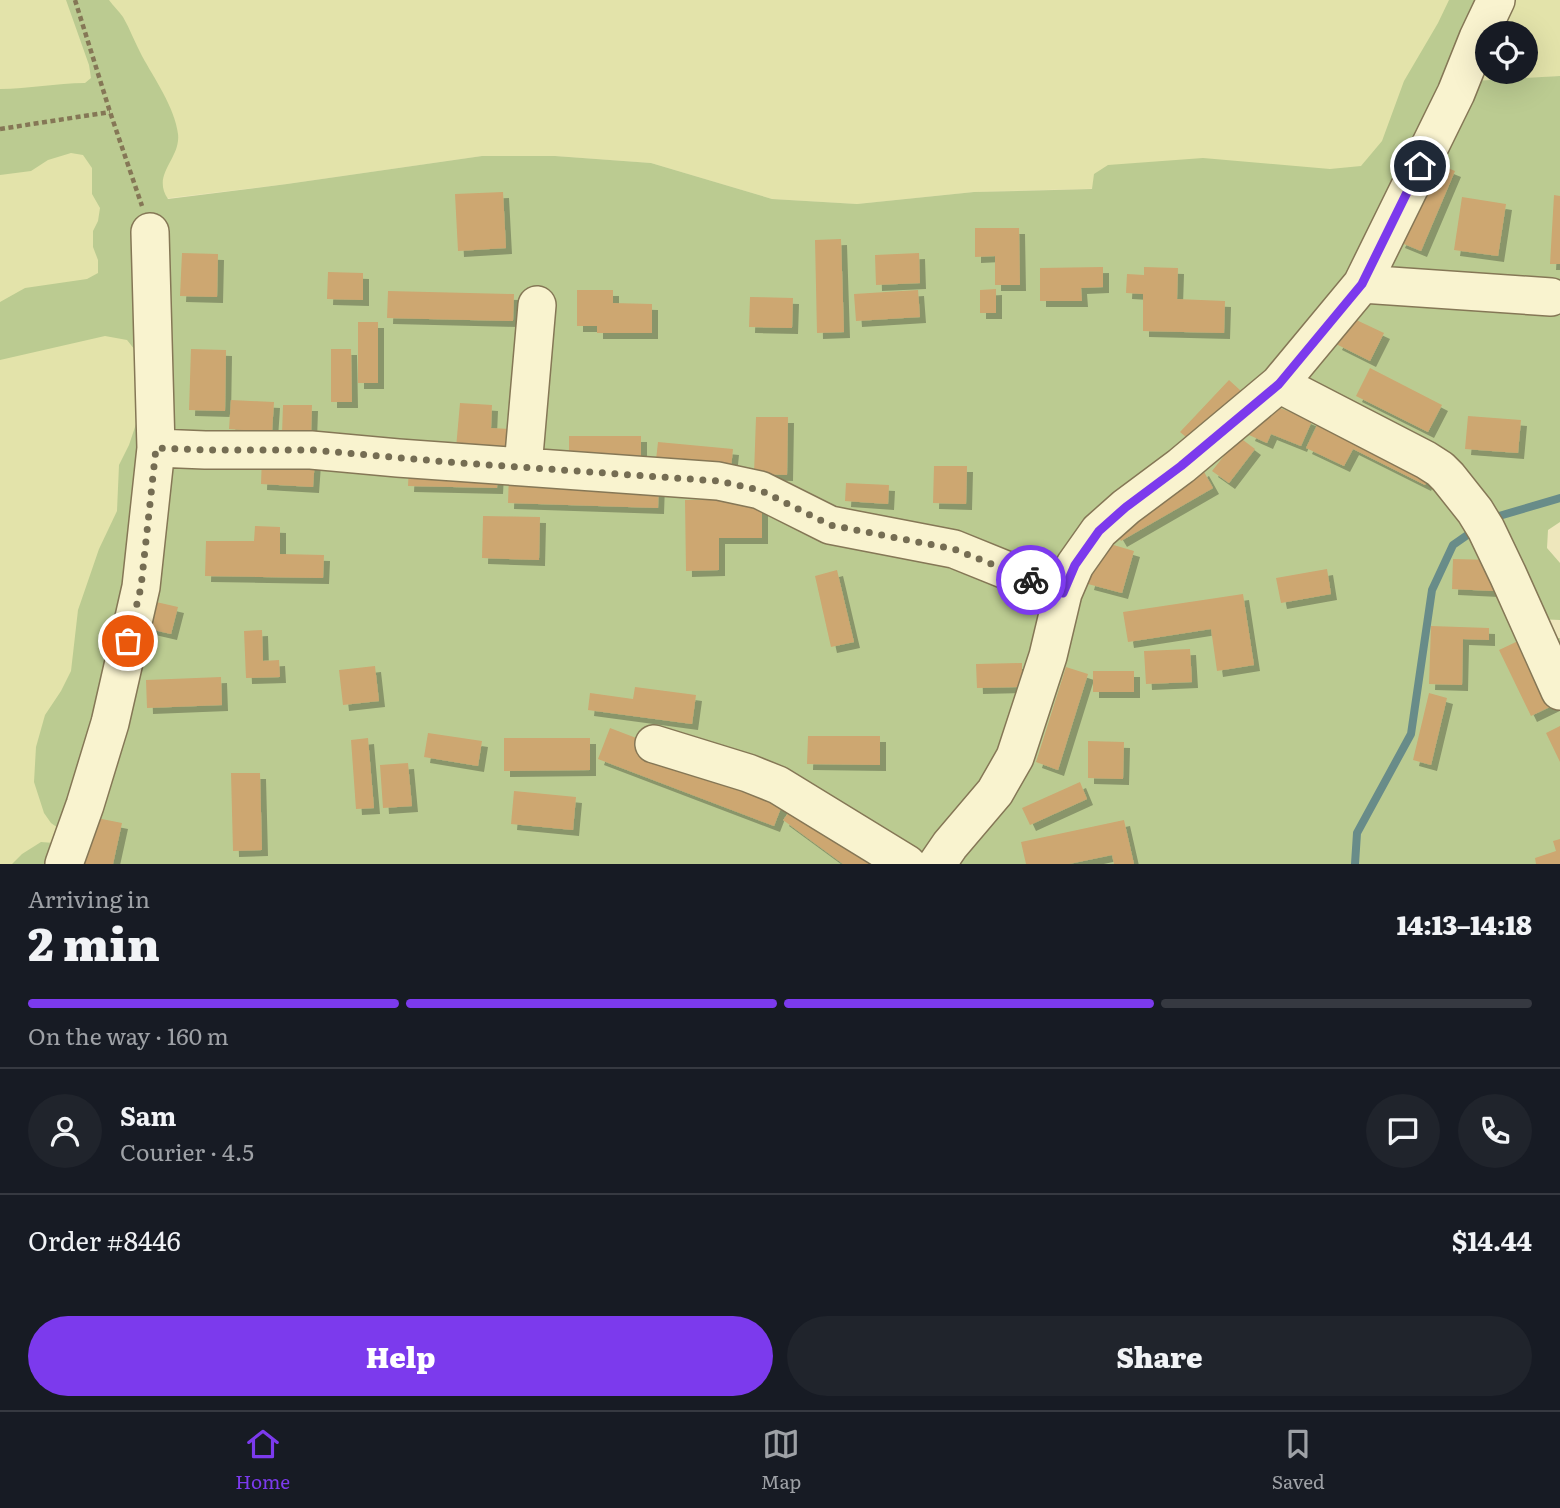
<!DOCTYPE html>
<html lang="en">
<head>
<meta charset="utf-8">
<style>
  :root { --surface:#171b24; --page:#20242c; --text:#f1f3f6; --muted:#9ea1a6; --line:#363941; --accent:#7c3aed }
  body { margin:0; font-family:Literata,serif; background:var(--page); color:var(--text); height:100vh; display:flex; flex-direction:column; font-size:26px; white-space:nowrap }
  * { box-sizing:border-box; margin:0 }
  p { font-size:23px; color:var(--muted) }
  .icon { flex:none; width:38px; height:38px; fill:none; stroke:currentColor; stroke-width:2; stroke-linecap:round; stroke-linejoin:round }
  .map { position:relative; height:864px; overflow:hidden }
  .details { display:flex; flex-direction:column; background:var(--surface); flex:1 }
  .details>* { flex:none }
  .controls { position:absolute; left:1475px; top:21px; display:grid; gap:14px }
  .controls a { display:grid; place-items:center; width:63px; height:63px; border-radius:50%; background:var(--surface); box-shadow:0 7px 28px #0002; font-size:35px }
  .pin { position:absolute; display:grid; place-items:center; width:60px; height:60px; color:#fff; margin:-30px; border:4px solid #fff; border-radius:50%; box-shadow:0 2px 7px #0007 }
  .courier { position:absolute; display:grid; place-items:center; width:70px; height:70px; margin:-35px; border:5px solid #7c3aed; border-radius:50%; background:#fff; color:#222; box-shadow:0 2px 9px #0007 }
  .summary em { font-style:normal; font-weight:800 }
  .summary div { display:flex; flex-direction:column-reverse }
  .summary { display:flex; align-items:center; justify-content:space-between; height:119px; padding:0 28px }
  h1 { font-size:46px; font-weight:800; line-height:52px }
  .bar { display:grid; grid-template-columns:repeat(4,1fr); gap:10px 7px; align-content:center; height:84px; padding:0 28px }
  .bar i { height:9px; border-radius:5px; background:var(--line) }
  .bar .current { background:var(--accent) }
  .bar p { grid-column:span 4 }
  .line { display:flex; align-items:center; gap:18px; padding:0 28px; border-top:2px solid var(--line) }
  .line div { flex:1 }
  .round { display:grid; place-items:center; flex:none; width:74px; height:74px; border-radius:37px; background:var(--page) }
  .button { display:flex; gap:14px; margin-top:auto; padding:14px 28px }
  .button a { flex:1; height:80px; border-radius:42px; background:var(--accent); color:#fff; font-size:28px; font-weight:800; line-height:80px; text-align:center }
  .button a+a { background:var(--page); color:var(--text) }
  .dock { display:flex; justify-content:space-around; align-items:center; height:98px; border-top:2px solid var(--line); background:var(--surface); font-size:19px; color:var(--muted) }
  .dock a { display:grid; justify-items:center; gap:4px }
  .dock .current { color:var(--accent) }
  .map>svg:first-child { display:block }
  .farmland { fill:#e3e3aa; fill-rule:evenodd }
  .green { fill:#bbcb91 }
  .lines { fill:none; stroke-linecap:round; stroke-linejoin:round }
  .stream { stroke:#688c89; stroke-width:8 }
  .building { fill:#cda771; filter:url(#shadow) }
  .minor-casing { stroke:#857756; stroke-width:40 }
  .path { stroke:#857756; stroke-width:4.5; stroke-dasharray:5 3.5; stroke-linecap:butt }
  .minor { stroke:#f9f3cf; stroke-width:37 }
  .done { stroke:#756d53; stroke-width:7; stroke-dasharray:0 12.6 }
  .route { stroke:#7c3aed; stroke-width:9 }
</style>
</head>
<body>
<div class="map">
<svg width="1560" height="864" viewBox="0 0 1560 864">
  <defs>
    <filter id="shadow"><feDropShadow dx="6" dy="6" stdDeviation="0" flood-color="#0004"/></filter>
  </defs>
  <rect width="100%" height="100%" fill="#eee7bc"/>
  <path class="farmland" d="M0,0H1560V76L1449,83L1381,233L1272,184L974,192L857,204L772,199L651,163L555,156H482L287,184L153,200L160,451L58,864H0ZM1488,33H1526V72H1488Z"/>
  <path class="green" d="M66,0H109C113,6 119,11 123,17C130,29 135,43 142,56C154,78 175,108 178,134C181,159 151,174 168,199L287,184L482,156H555L651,163L772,199L857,204L974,192L1092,189L1094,174L1108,165L1203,158L1330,169L1361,166L1382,141L1404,81L1438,23L1449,0H1509L1473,81L1560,76V522L1548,530L1547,548L1560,563V620L1536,619L1552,639L1560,638V864H12L22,854L41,842L54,843L61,830L51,823L44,813L34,782L36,747L45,715L61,691L71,671L78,610L99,549L117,511L119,465L129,445L139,415V355L127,340L105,336L0,360V302L25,288L87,279L98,273V260L93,247V231L98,221L100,208L92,194V168L83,155L71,153L48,160L31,171L0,175V89C29,89 56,83 85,83L91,78L89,65Z"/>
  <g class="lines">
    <path class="stream" d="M1489,519L1560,498
      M1355,864L1357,833L1411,734L1432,590L1453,545L1476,529"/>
  </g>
  <path class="building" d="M1433,162L1455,171L1421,251L1399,242Z
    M503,192L506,248L458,251L455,194Z
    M1554,195L1560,196V264H1550Z
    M1462,197L1506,204L1498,256L1454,250Z
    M975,228H1019L1020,285H995V256L975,257Z
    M841,239L844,332L817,333L815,240Z
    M182,253L218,254L217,297L180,296Z
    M919,253L920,283L876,285L875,255Z
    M1103,267V287L1081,288L1082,301H1040V268Z
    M1144,267L1178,268L1177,299L1225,301L1224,333L1143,331V294L1126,293L1127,274L1144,275Z
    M328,272L363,273V300L327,299Z
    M996,289V313H980V290Z
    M577,290H613V303L652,304V333H597V326H577Z
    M918,290L920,317L856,321L854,294Z
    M388,291L514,294L513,321L387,318Z
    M750,297L793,298L792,328L749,327Z
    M1350,317L1384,333L1370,361L1336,344Z
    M358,322H378V383H358Z
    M191,349L226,350L225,411L189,410Z
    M331,349H351L352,402H331Z
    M1370,368L1442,405L1428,432L1356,396Z
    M1229,380L1241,391L1192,442L1180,432Z
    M231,400L274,402L272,432L229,429Z
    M1263,401L1312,421L1301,446L1271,434L1267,443L1249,435Z
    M460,403L492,405L491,428L512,429L511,452L456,448Z
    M283,405H312L311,434H282Z
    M1468,416L1521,420L1518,453L1465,449Z
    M756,417H788L787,475L754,474Z
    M1321,417L1434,467L1425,485L1353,449L1344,466L1306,448Z
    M569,436H641V456H569Z
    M1239,437L1255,449L1229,483L1212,471Z
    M658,442L733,449L731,468L656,460Z
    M262,456L315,459L313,487L261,484Z
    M409,466L498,469L497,488L408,486Z
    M934,466H967L966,504L933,503Z
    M1203,470L1213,488L1121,541L1111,524Z
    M509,473L659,479L658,508L508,503Z
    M846,483L889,485L888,504L845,501Z
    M762,499V538H719V570L686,571L685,500Z
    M483,516L540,517L539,560L482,558Z
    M255,526L280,527V554L324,555L323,578L205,576L206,541H254Z
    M1100,541L1134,551L1122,593L1088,584Z
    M1453,559L1494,560L1493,591L1452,589Z
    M1327,569L1331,594L1281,603L1276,578Z
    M837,570L854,642L831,647L815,576Z
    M1243,594L1254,665L1217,671L1211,629L1128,642L1123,612Z
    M152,601L178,607L171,634L145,628Z
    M1431,626L1489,628V640L1463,639L1462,685L1429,684Z
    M262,630L263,661L279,660L280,677L246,678L244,631Z
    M1531,635L1560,702L1531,716L1499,650Z
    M1190,649L1192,682L1146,684L1144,651Z
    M1022,663V687L977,688L976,664Z
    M375,666L379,701L343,705L339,670Z
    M1066,667L1088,674L1058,770L1036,762Z
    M1093,671H1134V692H1093Z
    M221,677L222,705L147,708L146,680Z
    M635,687L696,695L692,724L588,710L590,693L633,699Z
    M1429,693L1447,698L1431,765L1413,760Z
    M1560,726V762L1546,733Z
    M610,728L786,795L774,826L598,759Z
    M428,733L482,741L478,766L424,757Z
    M808,736H880V765L807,764Z
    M368,738L374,808L356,809L351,740Z
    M504,738H590V770L504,771Z
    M1088,741L1124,742L1123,779L1088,778Z
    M408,763L412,806L383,808L380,765Z
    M231,773H260L262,850L233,851Z
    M1080,782L1087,799L1030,825L1022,808Z
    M514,791L576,797L573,830L511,824Z
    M797,802L883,864H843L783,820Z
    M92,817L122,823L113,864H81Z
    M1124,820L1134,864H1114L1112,855L1069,864H1026L1021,842Z
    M1560,839V864H1536L1535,858L1556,851L1553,841Z"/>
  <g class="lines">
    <g class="minor-casing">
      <path id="minor" d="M150,232L156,448
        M1362,284L1551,297
        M1279,384L1426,460L1440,469L1448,477L1475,511L1486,529L1508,575L1560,691
        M523,467L537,305
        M654,744L748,773L778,785L907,864
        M64,864L85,805L110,723L141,587L156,448L205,450H311L398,458L718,481L760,490L830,525L954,549L1063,593
        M937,864L950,845L995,792L1015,757L1048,656L1063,593L1075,565L1099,531L1126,507L1181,466L1279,384L1362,284L1456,93L1478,38L1496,0"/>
    </g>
    <path class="path" d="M75,0L110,112L142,206
      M0,129L110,112"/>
    <use href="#minor" class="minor"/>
  </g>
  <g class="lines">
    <path class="done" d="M128,641L141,587L156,448L205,450H312L448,462L718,481L760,490L830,525L954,549L1031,580"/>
    <path class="route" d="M1031,580L1063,593L1075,565L1099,531L1126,507L1181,466L1279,384L1362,284L1420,166"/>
  </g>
</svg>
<div class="controls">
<a><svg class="icon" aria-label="locate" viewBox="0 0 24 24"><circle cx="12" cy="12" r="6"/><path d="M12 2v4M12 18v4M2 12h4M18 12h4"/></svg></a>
</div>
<div class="pin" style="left:128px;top:641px;background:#ea580c"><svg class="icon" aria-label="bag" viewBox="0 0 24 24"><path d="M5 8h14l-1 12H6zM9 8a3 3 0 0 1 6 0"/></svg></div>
<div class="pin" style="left:1420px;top:166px;background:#1f2937"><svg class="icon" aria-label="home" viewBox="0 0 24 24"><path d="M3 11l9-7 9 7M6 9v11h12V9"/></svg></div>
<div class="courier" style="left:1031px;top:580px"><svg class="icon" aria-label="bike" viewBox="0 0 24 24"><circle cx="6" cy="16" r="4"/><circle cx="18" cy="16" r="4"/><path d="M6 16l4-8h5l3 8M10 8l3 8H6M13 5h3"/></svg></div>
</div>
<section class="details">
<div class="summary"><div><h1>2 min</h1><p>Arriving in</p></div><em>14:13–14:18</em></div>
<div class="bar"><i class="current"></i><i class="current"></i><i class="current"></i><i></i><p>On the way · 160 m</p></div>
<div class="line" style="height:126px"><a class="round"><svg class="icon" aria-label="person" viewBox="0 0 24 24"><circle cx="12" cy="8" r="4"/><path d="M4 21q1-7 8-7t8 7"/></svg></a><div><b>Sam</b><p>Courier · 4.5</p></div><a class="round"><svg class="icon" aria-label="chat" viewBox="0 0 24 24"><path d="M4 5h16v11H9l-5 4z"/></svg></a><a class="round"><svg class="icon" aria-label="phone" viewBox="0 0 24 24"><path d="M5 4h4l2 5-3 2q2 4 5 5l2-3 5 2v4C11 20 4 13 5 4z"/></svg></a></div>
<div class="line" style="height:91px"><div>Order #8446</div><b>$14.44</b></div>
<div class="button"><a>Help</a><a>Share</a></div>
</section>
<nav class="dock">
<a class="current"><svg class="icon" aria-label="home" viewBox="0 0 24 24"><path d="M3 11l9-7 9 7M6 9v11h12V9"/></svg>Home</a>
<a><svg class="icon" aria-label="map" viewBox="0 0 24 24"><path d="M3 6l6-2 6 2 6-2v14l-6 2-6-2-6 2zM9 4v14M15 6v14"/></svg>Map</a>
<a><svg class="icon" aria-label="saved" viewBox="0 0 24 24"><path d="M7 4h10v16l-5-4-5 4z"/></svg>Saved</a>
</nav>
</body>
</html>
